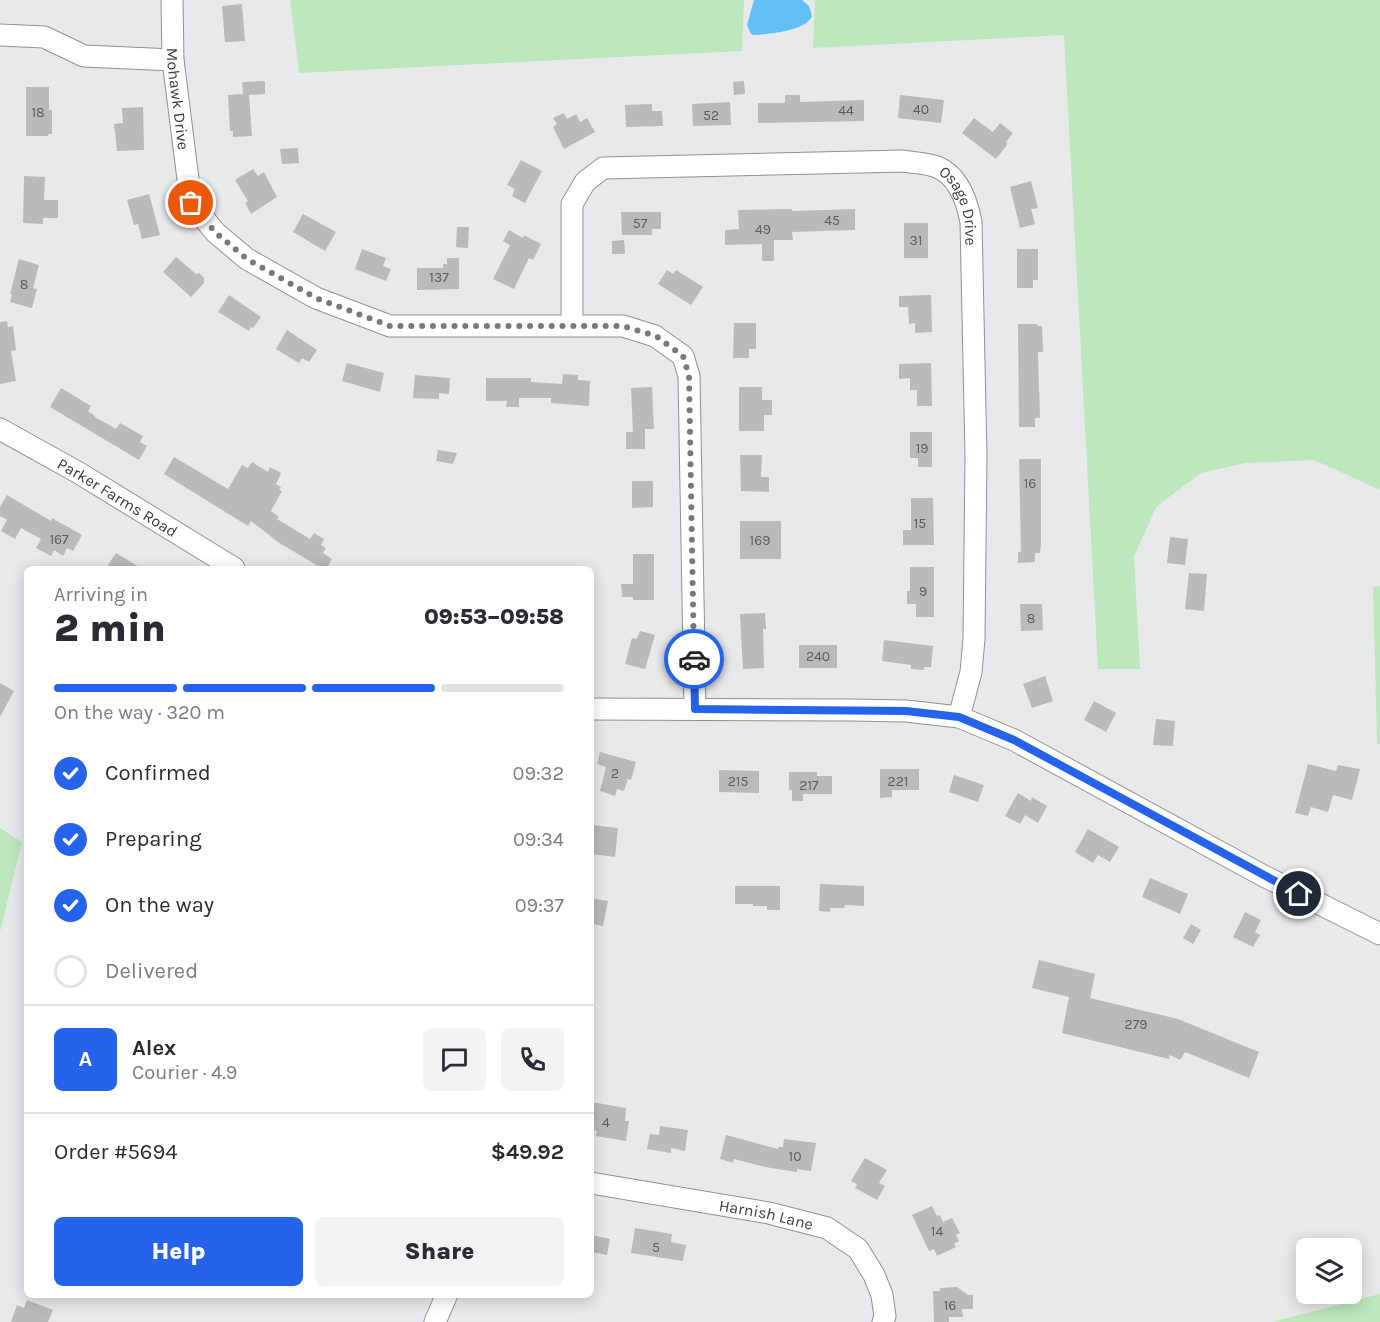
<!DOCTYPE html>
<html lang="en">
<head>
<meta charset="utf-8">
<style>
  :root { --surface:#fff; --page:#f2f2f3; --text:#2b2b33; --muted:#7c7c81; --line:#e1e1e2; --accent:#2563eb }
  body { margin:0; font-family:Karla,sans-serif; background:var(--page); color:var(--text); height:100vh; display:flex; flex-direction:column; font-size:22px; white-space:nowrap }
  * { box-sizing:border-box; margin:0 }
  p { font-size:20px; color:var(--muted) }
  .icon { flex:none; width:33px; height:33px; fill:none; stroke:currentColor; stroke-width:2; stroke-linecap:round; stroke-linejoin:round }
  .map { position:relative; flex:1; overflow:hidden }
  .details { position:absolute; left:24px; top:566px; width:570px; height:732px; display:flex; flex-direction:column; background:var(--surface); border-radius:9px; box-shadow:0 3px 15px #0003 }
  .details>* { flex:none }
  .controls { position:absolute; left:1296px; top:1238px; display:grid; gap:12px }
  .controls a { display:grid; place-items:center; width:66px; height:66px; border-radius:9px; background:var(--surface); box-shadow:0 3px 15px #0003; font-size:30px }
  .pin { position:absolute; display:grid; place-items:center; width:51px; height:51px; color:#fff; margin:-26px; border:3px solid #fff; border-radius:50%; box-shadow:0 2px 6px #0007 }
  .courier { position:absolute; display:grid; place-items:center; width:60px; height:60px; margin:-30px; border:4px solid #2563eb; border-radius:50%; background:#fff; color:#222; box-shadow:0 2px 8px #0007 }
  .summary em { font-style:normal; font-weight:800 }
  .summary div { display:flex; flex-direction:column-reverse }
  .summary { display:flex; align-items:center; justify-content:space-between; height:102px; padding:0 30px }
  h1 { font-size:39px; font-weight:800; line-height:45px }
  .bar { display:grid; grid-template-columns:repeat(4,1fr); gap:9px 6px; align-content:center; height:72px; padding:0 30px }
  .bar i { height:8px; border-radius:4px; background:var(--line) }
  .bar .active { background:var(--accent) }
  .bar p { grid-column:span 4 }
  .line { display:flex; align-items:center; gap:15px; padding:0 30px; border-top:2px solid var(--line) }
  .line div { flex:1 }
  .round { display:grid; place-items:center; flex:none; width:63px; height:63px; border-radius:9px; background:var(--page) }
  ol { padding:0 30px; list-style:none }
  li { display:flex; align-items:center; gap:18px; height:66px }
  li p { margin-inline-start:auto }
  li .icon { padding:6px; border-radius:50%; background:var(--accent); color:#fff; stroke-width:4 }
  li:last-child { color:var(--muted) }
  li i { width:33px; height:33px; border:3px solid var(--line); border-radius:50% }
  .button { display:flex; gap:12px; margin-top:auto; padding:12px 30px }
  .button a { flex:1; height:69px; border-radius:9px; background:var(--accent); color:#fff; font-size:24px; font-weight:800; line-height:69px; text-align:center }
  .button a+a { background:var(--page); color:var(--text) }
  .map>svg:first-child { display:block }
  .green { fill:#bde7bd }
  .water { fill:#63c0f4 }
  .building { fill:#bababc }
  .lines { fill:none; stroke-linecap:round; stroke-linejoin:round }
  .minor-casing { stroke:#909193; stroke-width:23 }
  .minor { stroke:#fff; stroke-width:21 }
  .done { stroke:#78797a; stroke-width:6; stroke-dasharray:0 10.8 }
  .route { stroke:#2563eb; stroke-width:8 }
  .labels { text-anchor:middle; dominant-baseline:central; stroke-width:4.5; stroke-linejoin:round; paint-order:stroke }
  .number-label { font-size:14px; fill:#5b5c5d }
  .street-label { font-size:16px; fill:#3b3c3d; stroke:#fff }
</style>
</head>
<body>
<div class="map">
<svg width="1380" height="1322" viewBox="0 0 1380 1322">
  <rect width="100%" height="100%" fill="#e8e9eb"/>
  <path class="green" d="M290,0H744L742,51L299,73Z
    M815,0H1380V490L1314,460L1246,463L1201,473L1157,506L1134,556L1140,669H1098L1064,35L813,48Z
    M1380,586V744H1377L1373,587Z
    M0,828L22,842L0,932Z
    M1380,1294V1322H1272Z"/>
  <path class="water" d="M754,0H802L809,6L812,16C806,31 769,34 753,35L751,34L747,25Z"/>
  <path class="building" d="M242,4L245,41L225,42L222,6Z
    M265,81V94L249,95L252,136L233,137V131H230L228,95L243,94L242,82Z
    M744,81L745,94L734,95L733,82Z
    M26,87H49V110H52V134H48V136H26Z
    M785,95H800V102L864,100V121L758,123V103H785Z
    M900,95L944,100L941,123L898,118Z
    M730,102L731,125L693,126L692,104Z
    M652,104V111H662L663,126L626,127L625,105Z
    M143,107L144,150L117,151L114,124L123,123L122,108Z
    M564,113L567,119L576,114L580,122L587,118L595,132L564,149L553,127L557,124L553,118Z
    M974,118L993,132L1000,123L1013,133L1006,142L1007,145L996,159L962,133Z
    M298,148L299,163L282,164L280,149Z
    M521,160L542,171L525,203L512,196L515,189L507,185Z
    M253,169L258,176L264,172L277,197L251,214L245,203L248,201L235,180Z
    M24,176L45,177L44,200H58V218H43V224L23,223Z
    M1031,181L1038,208L1031,209L1035,224L1020,228L1010,187Z
    M149,194L160,235L142,239L138,224L134,225L127,200Z
    M792,209V211L855,209V230L792,232L793,240H774V261H762V244L725,245V230L739,229L738,210Z
    M621,212H661V229H652V235H622Z
    M303,214L336,232L325,251L293,232Z
    M904,223H928V258H904Z
    M457,227H469L468,248L456,247Z
    M509,230L523,238L524,235L541,244L533,260L529,258L514,289L493,279L510,245L503,241Z
    M624,240L625,254H612V241Z
    M362,249L386,258L383,266L391,269L386,281L355,269Z
    M1017,249H1038V280H1033V288H1017Z
    M176,257L196,274L199,273L204,278V283L191,297L163,272Z
    M447,258H459V289L417,290V268H443V264H447Z
    M19,259L39,265L33,288L37,289L32,308L10,302L12,294H10Z
    M667,270L673,274L676,270L703,287L691,305L658,284Z
    M229,295L261,317L253,328L251,327L249,331L218,312Z
    M931,295L932,332L915,333V323L909,324L908,307H899V296Z
    M7,321L8,327L13,326L16,350L11,351L16,381L0,384V322Z
    M734,323H756V349H749V358H733Z
    M1018,324H1037V326H1042L1043,352H1038L1040,418H1035V427H1019Z
    M287,330L317,350L309,362L302,358L299,363L276,349Z
    M347,363L384,373L380,392L342,381Z
    M931,363L932,406H917V390H910V378L899,379V364Z
    M563,374L578,375V380L590,381L589,406L551,403V398H519V407H506L507,401H486V378H531V382L562,384Z
    M415,375L450,378L449,394L439,393V399L413,398Z
    M652,387L654,429H645V449H626V432H633L631,388Z
    M739,387H762V400H772V415H764V431H739Z
    M61,388L91,406L88,411L95,416V417L116,429L120,423L143,436L140,442L147,446L139,460L50,407Z
    M910,432H932V467H918V458H910Z
    M438,450L457,453L453,464L436,461Z
    M740,455H762L761,477H769V492L741,491Z
    M174,457L228,489L242,465L248,468L252,462L268,472L270,467L281,473L276,484L281,487L279,490L282,491L271,511L279,517L277,519L310,539L314,533L324,539L321,545L326,548L323,553L332,559L327,568H321L278,542L251,521L248,526L164,474Z
    M1019,459H1041V544L1040,553H1035V562L1018,563V552H1021Z
    M632,481H653V507L632,508Z
    M7,495L51,521L52,518L82,535L73,551L67,548L63,556L54,550L51,556L36,548L41,539L21,528L15,539L1,531L7,520L0,516V507Z
    M911,498H933L934,545H903V530H911Z
    M740,521H781V559H740Z
    M1170,537L1188,539L1185,565L1167,563Z
    M116,553L141,568H106Z
    M633,554H654V600H633V597H622L621,584H633Z
    M910,567H934V617H916V604H907V591H910Z
    M1189,573L1207,574L1204,611L1185,609Z
    M1020,604H1042L1043,630L1021,631Z
    M765,613L766,629H763L764,668L743,669L740,614Z
    M640,631L655,635L645,669L625,664L632,638L637,639Z
    M884,640L933,646L931,667H924V670L911,669V665L882,661Z
    M799,645H837V668H799Z
    M1045,676L1053,701L1032,708L1023,684Z
    M0,683L14,691L0,717Z
    M1094,701L1116,713L1106,732L1084,720Z
    M1156,719L1175,721L1173,746L1153,745Z
    M600,752L636,762L631,780L628,779L624,791L617,789L615,796L600,791L606,767L597,764Z
    M1308,764L1336,771L1338,765L1360,769L1352,800L1333,795L1328,812L1311,807L1308,816L1295,813Z
    M880,769H919V790H892V797L880,798Z
    M719,770L759,771V793L719,792Z
    M789,772H817V776H832V794H803V801H792V790H789Z
    M954,775L984,785L978,802L949,792Z
    M1018,793L1031,801L1032,797L1047,806L1038,823L1025,815L1020,824L1005,816Z
    M591,825L618,828L615,857L591,854Z
    M1088,829L1119,847L1110,862L1098,855L1093,863L1075,852Z
    M1150,878L1188,894L1180,914L1142,897Z
    M820,884L864,886V906L845,905L844,908H830V912L819,911Z
    M735,886H780V910H767V906H753V904H735Z
    M591,898L608,901L603,926L591,924Z
    M1245,912L1261,920L1255,932L1260,935L1253,947L1233,937Z
    M1191,924L1201,930L1193,944L1183,938Z
    M1039,960L1095,974L1090,998L1178,1019L1259,1052L1249,1078L1185,1052L1180,1060L1170,1055L1169,1059L1062,1033L1069,997L1032,988Z
    M591,1102L626,1108L625,1121H629L626,1141L596,1136L597,1131L591,1130Z
    M660,1126L688,1130L685,1151L671,1148V1153L647,1149L650,1134L659,1135Z
    M726,1135L778,1149V1147H783L784,1139L816,1143L811,1171L797,1169V1172L765,1167L734,1159L733,1163L720,1159Z
    M865,1158L887,1170L879,1183L885,1186L877,1200L855,1188L857,1184L851,1181Z
    M932,1206L937,1216L940,1215L943,1222L952,1218L960,1233L956,1235L959,1241L954,1244L956,1247L937,1256L934,1249L929,1251L912,1215Z
    M635,1228L672,1234L671,1242L686,1245L683,1261L631,1253Z
    M591,1235L610,1239L607,1255L591,1252Z
    M957,1287L968,1295H973V1309H962L963,1317H949V1322H934L933,1291H940V1288Z
    M27,1300L53,1310L48,1322H11L17,1305L24,1308Z"/>
  <g class="lines">
    <g class="minor-casing">
      <g id="minor">
        <path id="s1" d="M172,0L173,60L191,203L216,233L247,259L316,298L390,326H623L655,336L683,356L689,376L695,709"/>
        <path d="M0,35L44,37L84,56L173,60"/>
        <path id="s2" d="M572,325V204L585,182L603,168L903,161C913,163 927,163 937,167C959,176 967,201 971,222L976,456L974,639L971,672L959,717"/>
        <path id="s3" d="M0,429L79,473L234,568"/>
        <path d="M591,709L851,710L906,711L959,717L1014,740L1262,875L1380,934"/>
        <path id="s4" d="M591,1183L769,1213L827,1228L858,1249L874,1275L882,1295L885,1316L883,1322"/>
        <path d="M435,1322L447,1294"/>
      </g>
    </g>
    <use href="#minor" class="minor"/>
  </g>
  <g class="lines">
    <path class="done" d="M191,203L216,233L247,259L316,298L390,326H623L656,336L683,356L689,376L694,659"/>
    <path class="route" d="M694,659L695,709L906,711L959,717L1014,740L1299,894"/>
  </g>
  <g class="labels">
    <g class="number-label">
      <text x="921" y="109">40</text>
      <text x="846" y="110">44</text>
      <text x="38" y="112">18</text>
      <text x="711" y="115">52</text>
      <text x="832" y="220">45</text>
      <text x="640" y="223">57</text>
      <text x="763" y="229">49</text>
      <text x="916" y="240">31</text>
      <text x="439" y="277">137</text>
      <text x="24" y="284">8</text>
      <text x="922" y="448">19</text>
      <text x="1030" y="483">16</text>
      <text x="920" y="523">15</text>
      <text x="59" y="539">167</text>
      <text x="760" y="540">169</text>
      <text x="923" y="591">9</text>
      <text x="1031" y="618">8</text>
      <text x="818" y="656">240</text>
      <text x="615" y="773">2</text>
      <text x="738" y="781">215</text>
      <text x="898" y="781">221</text>
      <text x="809" y="785">217</text>
      <text x="1136" y="1024">279</text>
      <text x="606" y="1122">4</text>
      <text x="795" y="1156">10</text>
      <text x="937" y="1231">14</text>
      <text x="656" y="1247">5</text>
      <text x="950" y="1305">16</text>
    </g>
    <g class="street-label">
      <text stroke="none"><textPath href="#s1" startOffset="99">Mohawk Drive</textPath></text>
      <text stroke="none"><textPath href="#s2" startOffset="552">Osage Drive</textPath></text>
      <text stroke="none"><textPath href="#s3" startOffset="136">Parker Farms Road</textPath></text>
      <text stroke="none"><textPath href="#s4" startOffset="178">Harnish Lane</textPath></text>
    </g>
  </g>
</svg>
<div class="controls">
<a><svg class="icon" aria-label="layers" viewBox="0 0 24 24"><path d="M12 4l9 5-9 5-9-5zM3 14l9 5 9-5"/></svg></a>
</div>
<div class="pin" style="left:191px;top:203px;background:#ea580c"><svg class="icon" aria-label="bag" viewBox="0 0 24 24"><path d="M5 8h14l-1 12H6zM9 8a3 3 0 0 1 6 0"/></svg></div>
<div class="pin" style="left:1299px;top:894px;background:#1f2937"><svg class="icon" aria-label="home" viewBox="0 0 24 24"><path d="M3 11l9-7 9 7M6 9v11h12V9"/></svg></div>
<div class="courier" style="left:694px;top:659px"><svg class="icon" aria-label="car" viewBox="0 0 24 24"><path d="M5 17H2v-5l4-1 3-4h7l3 4 3 1v5h-3M9 17h6M6 11h13"/><circle cx="7" cy="17" r="2"/><circle cx="17" cy="17" r="2"/></svg></div>
<section class="details">
<div class="summary"><div><h1>2 min</h1><p>Arriving in</p></div><em>09:53–09:58</em></div>
<div class="bar"><i class="active"></i><i class="active"></i><i class="active"></i><i></i><p>On the way · 320 m</p></div>
<ol>
<li><svg class="icon" aria-label="check" viewBox="0 0 24 24"><path d="M5 12l5 5 9-10"/></svg>Confirmed<p>09:32</p></li>
<li><svg class="icon" aria-label="check" viewBox="0 0 24 24"><path d="M5 12l5 5 9-10"/></svg>Preparing<p>09:34</p></li>
<li><svg class="icon" aria-label="check" viewBox="0 0 24 24"><path d="M5 12l5 5 9-10"/></svg>On the way<p>09:37</p></li>
<li><i></i>Delivered</li>
</ol>
<div class="line" style="height:108px"><b class="round" style="background:var(--accent);color:#fff">A</b><div><b>Alex</b><p>Courier · 4.9</p></div><a class="round"><svg class="icon" aria-label="chat" viewBox="0 0 24 24"><path d="M4 5h16v11H9l-5 4z"/></svg></a><a class="round"><svg class="icon" aria-label="phone" viewBox="0 0 24 24"><path d="M5 4h4l2 5-3 2q2 4 5 5l2-3 5 2v4C11 20 4 13 5 4z"/></svg></a></div>
<div class="line" style="height:78px"><div>Order #5694</div><b>$49.92</b></div>
<div class="button"><a>Help</a><a>Share</a></div>
</section>
</div>
</body>
</html>
